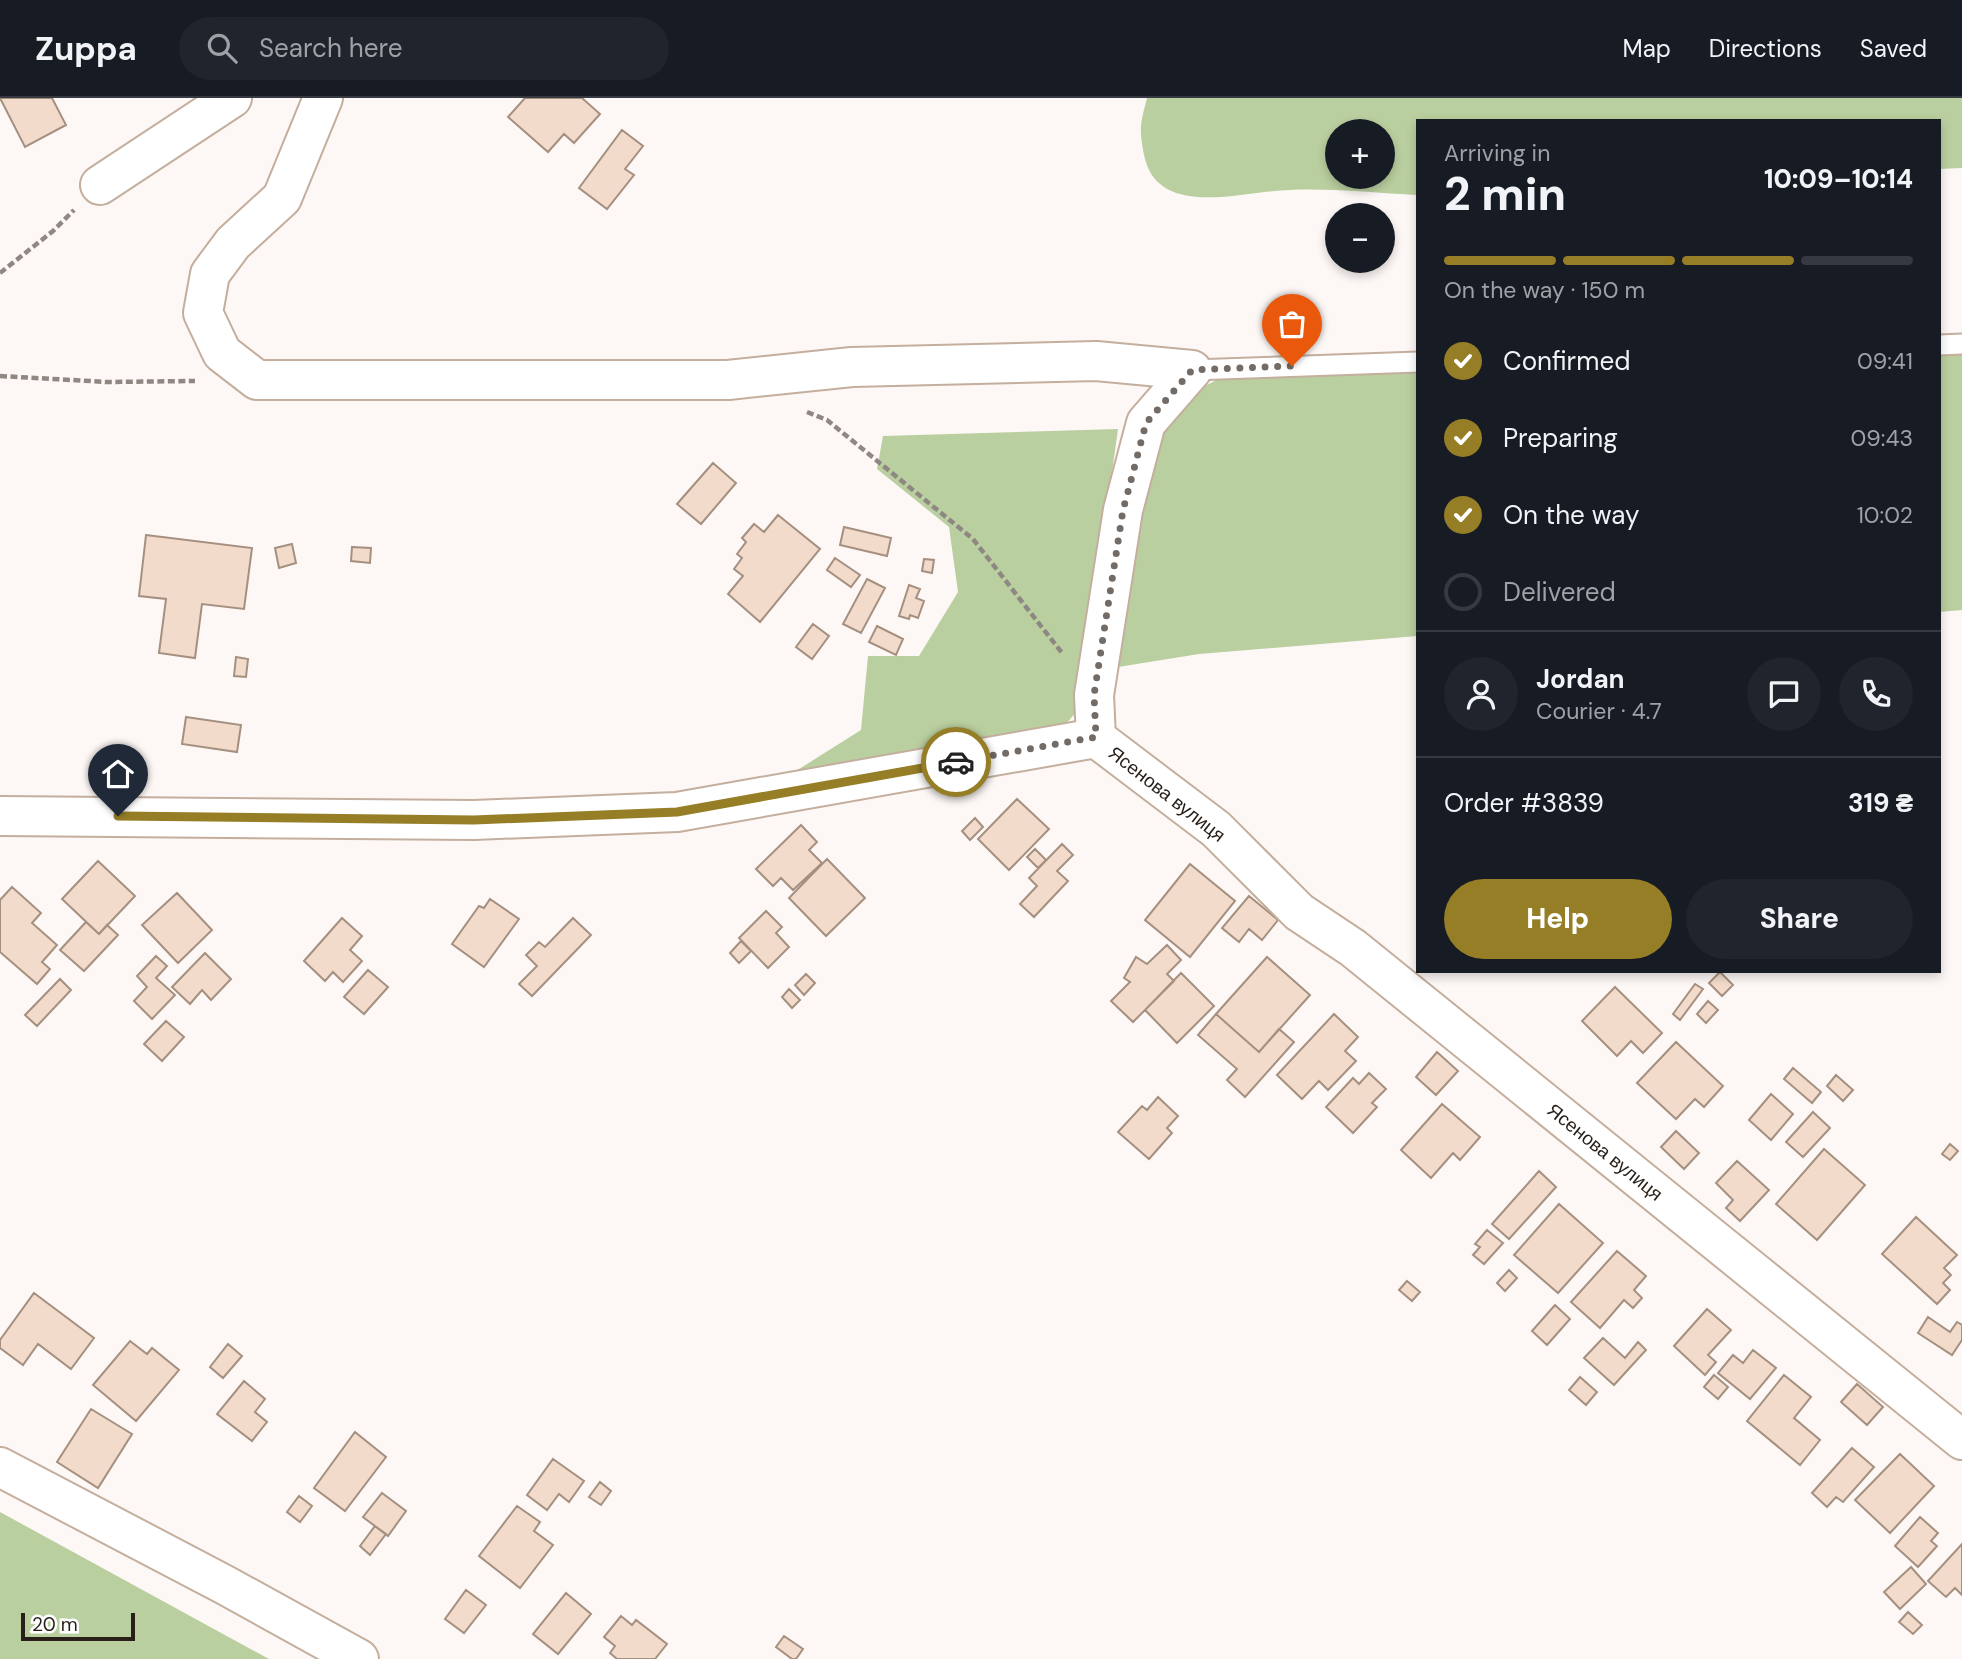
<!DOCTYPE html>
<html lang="en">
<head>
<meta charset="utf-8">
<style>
  :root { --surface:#171b24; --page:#20242c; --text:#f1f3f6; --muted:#9ea1a6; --line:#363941; --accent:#957e25 }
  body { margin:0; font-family:"DM Sans",sans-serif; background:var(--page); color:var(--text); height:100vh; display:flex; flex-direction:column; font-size:26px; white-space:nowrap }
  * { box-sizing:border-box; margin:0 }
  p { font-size:23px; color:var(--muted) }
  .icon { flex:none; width:38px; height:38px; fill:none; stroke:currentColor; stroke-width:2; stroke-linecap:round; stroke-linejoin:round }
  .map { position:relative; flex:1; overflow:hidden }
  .details { position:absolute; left:1416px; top:21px; width:525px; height:854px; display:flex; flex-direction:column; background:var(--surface); border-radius:0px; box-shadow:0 4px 10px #0003 }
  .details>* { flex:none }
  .tools { position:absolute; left:1325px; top:21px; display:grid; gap:14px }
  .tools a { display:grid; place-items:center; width:70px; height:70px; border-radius:50%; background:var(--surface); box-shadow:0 4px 10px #0003; font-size:35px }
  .scale { position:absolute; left:21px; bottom:18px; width:114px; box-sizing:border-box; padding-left:7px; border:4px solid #281f19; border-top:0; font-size:19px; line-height:24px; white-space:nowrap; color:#281f19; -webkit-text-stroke:5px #fff; paint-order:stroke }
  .pin { position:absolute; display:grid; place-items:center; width:60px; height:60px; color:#fff; margin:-72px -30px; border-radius:50% 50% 50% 0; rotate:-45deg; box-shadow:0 0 7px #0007 }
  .pin .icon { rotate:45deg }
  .courier { position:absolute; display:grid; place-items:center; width:70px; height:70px; margin:-35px; border:5px solid #957e25; border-radius:50%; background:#fff; color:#222; box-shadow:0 2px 9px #0007 }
  .headline em { font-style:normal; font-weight:800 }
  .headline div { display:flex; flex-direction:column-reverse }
  .headline { display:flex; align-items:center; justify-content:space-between; height:119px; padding:0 28px }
  h1 { font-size:46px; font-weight:800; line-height:52px }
  .bar { display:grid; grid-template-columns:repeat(4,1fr); gap:10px 7px; align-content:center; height:84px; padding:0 28px }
  .bar i { height:9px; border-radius:5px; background:var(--line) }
  .bar .active { background:var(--accent) }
  .bar p { grid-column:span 4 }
  .line { display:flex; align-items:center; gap:18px; padding:0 28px; border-top:2px solid var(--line) }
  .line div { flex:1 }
  .round { display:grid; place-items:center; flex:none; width:74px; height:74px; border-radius:37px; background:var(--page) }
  ol { padding:0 28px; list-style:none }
  li { display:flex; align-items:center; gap:21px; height:77px }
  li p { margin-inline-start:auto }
  li .icon { padding:7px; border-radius:50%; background:var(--accent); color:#fff; stroke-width:4 }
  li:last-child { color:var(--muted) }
  li i { width:38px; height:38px; border:4px solid var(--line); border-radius:50% }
  .primary-button { display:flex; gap:14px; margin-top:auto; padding:14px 28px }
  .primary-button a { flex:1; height:80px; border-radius:42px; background:var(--accent); color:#fff; font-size:28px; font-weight:800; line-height:80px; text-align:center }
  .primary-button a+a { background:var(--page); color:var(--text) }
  header { display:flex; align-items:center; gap:42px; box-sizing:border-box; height:98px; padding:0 35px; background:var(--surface); border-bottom:2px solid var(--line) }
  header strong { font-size:33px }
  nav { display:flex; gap:38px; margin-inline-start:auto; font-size:24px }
  .search { width:490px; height:63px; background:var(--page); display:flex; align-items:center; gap:18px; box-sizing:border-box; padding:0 24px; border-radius:38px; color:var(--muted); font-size:26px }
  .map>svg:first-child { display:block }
  .green { fill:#bacf9f; fill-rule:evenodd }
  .building { fill:#f2dbca; stroke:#a59080; stroke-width:2 }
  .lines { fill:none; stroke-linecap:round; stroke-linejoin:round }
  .service-casing { stroke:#c4ae9d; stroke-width:23 }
  .minor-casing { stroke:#c4ae9d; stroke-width:42 }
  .tertiary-casing { stroke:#c4ae9d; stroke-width:42 }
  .path { stroke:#8e8782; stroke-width:4.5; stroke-dasharray:7 3.5; stroke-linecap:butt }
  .service { stroke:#fff; stroke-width:19 }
  .minor { stroke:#fff; stroke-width:38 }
  .tertiary { stroke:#fff; stroke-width:38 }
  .done { stroke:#736b66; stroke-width:7; stroke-dasharray:0 12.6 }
  .route { stroke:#957e25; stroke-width:9 }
  .labels { text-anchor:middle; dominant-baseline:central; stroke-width:7; stroke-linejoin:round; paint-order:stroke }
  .street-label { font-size:19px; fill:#281f19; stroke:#fff }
</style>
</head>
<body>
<header>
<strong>Zuppa</strong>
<div class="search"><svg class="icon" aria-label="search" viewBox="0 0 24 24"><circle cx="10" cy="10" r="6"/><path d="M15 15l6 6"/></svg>Search here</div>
<nav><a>Map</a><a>Directions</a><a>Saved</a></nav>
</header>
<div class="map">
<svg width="1962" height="1561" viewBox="0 0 1962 1561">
  <rect width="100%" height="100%" fill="#fdf8f5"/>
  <path class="green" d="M1147,0H1962V70L1939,71V23H1418L1417,97C1375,95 1331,90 1289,92C1243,93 1157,122 1144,57C1139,30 1140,27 1147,0ZM1382,33V79H1337V33Z
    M1962,256V512L1939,514V257Z
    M1417,273V538L1199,556L1112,570L1151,333L1182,299L1223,279Z
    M1118,331L1079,611L1057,636L780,683L861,632L868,558H919L958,494L949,429L877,371L883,338Z
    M0,1414L269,1561H0Z"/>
  <path class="building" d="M0,0H52L66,27L25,49Z
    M525,0H582L600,16L574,45L564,36L548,54L508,19Z
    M622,32L643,48L625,71L634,77L607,111L579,90Z
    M713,365L736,385L701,426L677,406Z
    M778,417L820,451L760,524L728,496L743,478L734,471L742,460L737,456L746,444L742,440L754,426L764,434Z
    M844,429L891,440L887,458L840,447Z
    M146,437L252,450L244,511L202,506L195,560L159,555L166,501L139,498Z
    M292,446L296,465L279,470L275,450Z
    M352,449L371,450L370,465L351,463Z
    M835,460L860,477L851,489L827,472Z
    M924,461L934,462L932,475L922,473Z
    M867,481L885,490L861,535L843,526Z
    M909,487L920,491L916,500L924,503L918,520L910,517L909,521L899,518Z
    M813,526L829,538L812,561L796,549Z
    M877,528L903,541L896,557L869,544Z
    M236,559L248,561L246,579L234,578Z
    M186,619L241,627L237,654L182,646Z
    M1017,701L1049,731L1009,772L978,741Z
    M975,720L983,729L970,742L962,733Z
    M801,727L817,744L809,752L822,765L793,792L781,780L773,788L756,771Z
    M1062,746L1073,757L1057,773L1068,783L1034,819L1020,806L1037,788L1029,780Z
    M1035,751L1046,762L1038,770L1027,759Z
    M827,761L865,800L826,838L789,800Z
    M98,763L135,798L99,836L62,801Z
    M1190,766L1235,803L1190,859L1145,822Z
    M12,789L41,815L32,825L57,847L42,864L50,871L37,886L0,854V802Z
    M177,795L212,832L178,865L142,827Z
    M1249,798L1278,822L1262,842L1249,831L1239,844L1222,830Z
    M490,801L519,821L484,869L452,846L479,808L484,810Z
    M766,813L782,829L776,835L789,849L768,870L739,840Z
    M342,820L362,838L350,852L362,863L343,884L333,874L325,883L304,863Z
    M573,820L591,837L532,898L519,886L537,868L526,857L539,844L545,849Z
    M86,824L99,836L107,827L118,837L84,873L60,852Z
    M741,843L751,853L739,865L730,855Z
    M1167,847L1181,862L1167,876L1174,883L1133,924L1111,903L1130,884L1124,880L1136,859L1147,866Z
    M205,855L231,881L211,902L202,892L190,906L172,889Z
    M156,858L167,868L156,880L175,897L152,921L134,903L147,889L137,878Z
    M1267,859L1310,897L1259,954L1216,916Z
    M368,872L388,889L364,916L344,899Z
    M1720,874L1733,887L1722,898L1709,885Z
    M1181,875L1214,908L1177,945L1145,912Z
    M806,876L815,885L804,897L795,887Z
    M60,881L71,892L37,928L25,917Z
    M1695,886L1703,891L1680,922L1673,916Z
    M1615,889L1662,935L1643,955L1631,943L1617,958L1582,923Z
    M789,891L800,902L792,910L782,899Z
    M1708,903L1718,912L1706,925L1697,916Z
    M1216,916L1259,954L1279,931L1294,944L1245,999L1227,982L1237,971L1198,937Z
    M1334,916L1358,939L1345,953L1356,963L1328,992L1319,983L1302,1001L1277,977Z
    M166,923L184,939L162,963L144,946Z
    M1676,944L1723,988L1704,1009L1695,1001L1676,1021L1637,985Z
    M1437,954L1458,973L1436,997L1416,979Z
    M1793,970L1821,994L1812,1005L1784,981Z
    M1369,975L1386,991L1372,1005L1377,1009L1353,1035L1326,1009L1353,980L1359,986Z
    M1836,977L1853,992L1843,1003L1827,988Z
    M1771,996L1793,1016L1771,1042L1749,1022Z
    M1158,999L1178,1018L1167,1030L1172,1035L1149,1061L1118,1034L1142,1008L1147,1012Z
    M1442,1006L1480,1039L1460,1062L1453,1055L1431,1080L1401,1052Z
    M1813,1014L1830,1030L1803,1059L1786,1044Z
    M1676,1033L1699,1055L1684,1071L1661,1049Z
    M1950,1046L1958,1053L1950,1062L1942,1056Z
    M1824,1051L1865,1087L1817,1142L1776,1106Z
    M1737,1063L1769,1092L1740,1123L1726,1110L1733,1102L1716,1085Z
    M1539,1073L1556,1089L1509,1141L1492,1126Z
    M1559,1106L1603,1145L1558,1195L1514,1157Z
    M1916,1119L1957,1157L1944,1170L1951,1177L1943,1185L1950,1192L1937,1206L1882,1156Z
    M1487,1132L1503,1145L1484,1166L1473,1157L1480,1149L1475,1146Z
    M1617,1153L1646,1178L1634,1192L1642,1200L1633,1210L1624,1202L1600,1230L1571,1204Z
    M1509,1172L1517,1180L1505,1193L1497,1185Z
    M1407,1183L1420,1194L1412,1203L1399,1192Z
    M34,1195L94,1240L71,1271L38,1246L23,1267L0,1250V1242Z
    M1555,1207L1570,1221L1547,1247L1532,1233Z
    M1707,1211L1731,1232L1708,1257L1716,1264L1705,1277L1674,1248Z
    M1928,1219L1950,1234L1957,1224L1962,1227V1242L1952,1257L1918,1235Z
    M1603,1240L1625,1260L1638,1244L1646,1252L1614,1287L1584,1260Z
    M130,1243L147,1256L152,1250L179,1272L136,1323L93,1287Z
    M228,1246L242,1258L223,1280L210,1269Z
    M1753,1252L1776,1270L1750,1301L1718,1275L1733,1257L1743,1265Z
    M1714,1277L1728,1289L1718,1301L1704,1289Z
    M1784,1277L1811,1299L1794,1320L1820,1342L1800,1367L1747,1323Z
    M1580,1279L1597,1294L1586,1307L1569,1292Z
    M244,1283L265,1301L255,1314L267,1324L252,1343L217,1316Z
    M1857,1286L1883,1309L1867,1327L1841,1304Z
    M91,1311L132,1336L98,1390L57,1364Z
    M355,1334L386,1359L345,1413L314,1390Z
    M1852,1350L1874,1369L1843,1404L1836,1399L1827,1409L1812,1395Z
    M1900,1356L1934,1388L1890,1435L1855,1402Z
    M553,1361L584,1383L569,1404L559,1396L547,1412L527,1397Z
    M600,1384L611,1393L601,1407L589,1399Z
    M382,1395L406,1413L388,1438L363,1419Z
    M299,1398L312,1408L300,1424L287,1414Z
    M517,1408L540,1424L534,1433L553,1447L520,1490L479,1458Z
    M1920,1419L1938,1435L1931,1443L1937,1448L1918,1469L1895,1448Z
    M375,1428L386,1436L370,1457L360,1448Z
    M1962,1446V1497L1955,1490L1946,1499L1928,1483Z
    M1911,1469L1926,1486L1900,1511L1884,1494Z
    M466,1492L486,1507L464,1535L445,1521Z
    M566,1495L591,1516L558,1556L533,1536Z
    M1908,1514L1922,1527L1913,1536L1899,1524Z
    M621,1518L632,1527L636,1522L667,1546L655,1561H617L610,1555L615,1548L604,1539Z
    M784,1538L803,1551L796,1561H792L776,1549Z"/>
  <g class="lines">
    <g class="service-casing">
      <path id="service" d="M1939,247L1962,246
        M1192,272L1418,264"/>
    </g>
    <g class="minor-casing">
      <path id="minor" d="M323,0L282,100L233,145L210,176L203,215L222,255L257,282H728L852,269L1096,263L1192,272
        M100,87L232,0
        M1096,640L1094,597L1123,412L1146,325L1192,272
        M0,718L474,722L677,714L1096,640L1216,731L1299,814L1353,850L1962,1342"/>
    </g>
    <g class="tertiary-casing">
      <path id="tertiary" d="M0,1369L225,1487L359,1561"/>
    </g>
    <path class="path" d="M0,175L53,133L74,112
      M0,278L107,284L195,283
      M807,314L827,322L973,441L1062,555"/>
    <use href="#service" class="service"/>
    <use href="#minor" class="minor"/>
    <use href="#tertiary" class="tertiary"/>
  </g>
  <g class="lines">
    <path class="done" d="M956,664L1096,639L1094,597L1123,412L1129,390L1146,325L1192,272L1292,268"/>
    <path class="route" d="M118,718L474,722L677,714L956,664"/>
  </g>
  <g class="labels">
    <g class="street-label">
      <text transform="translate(1167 696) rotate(38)">Ясенова вулиця</text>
      <text transform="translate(1605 1054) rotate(39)">Ясенова вулиця</text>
    </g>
  </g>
</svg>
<div class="tools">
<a>+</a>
<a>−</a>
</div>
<div class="scale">20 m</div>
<div class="pin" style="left:1292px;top:268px;background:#ea580c"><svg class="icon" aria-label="bag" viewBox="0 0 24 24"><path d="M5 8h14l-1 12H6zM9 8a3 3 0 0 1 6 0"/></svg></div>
<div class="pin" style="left:118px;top:718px;background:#1f2937"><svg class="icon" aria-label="home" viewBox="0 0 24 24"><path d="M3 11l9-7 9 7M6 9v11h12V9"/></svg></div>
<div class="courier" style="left:956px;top:664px"><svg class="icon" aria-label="car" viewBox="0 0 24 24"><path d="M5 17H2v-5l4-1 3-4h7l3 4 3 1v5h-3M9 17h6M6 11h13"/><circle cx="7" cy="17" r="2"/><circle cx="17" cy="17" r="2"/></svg></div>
<section class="details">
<div class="headline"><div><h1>2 min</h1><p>Arriving in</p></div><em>10:09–10:14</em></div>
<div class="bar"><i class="active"></i><i class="active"></i><i class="active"></i><i></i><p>On the way · 150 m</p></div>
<ol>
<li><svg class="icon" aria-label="check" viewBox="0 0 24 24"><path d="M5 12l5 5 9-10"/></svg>Confirmed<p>09:41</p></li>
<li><svg class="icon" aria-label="check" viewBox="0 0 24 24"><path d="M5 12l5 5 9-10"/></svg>Preparing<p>09:43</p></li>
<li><svg class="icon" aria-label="check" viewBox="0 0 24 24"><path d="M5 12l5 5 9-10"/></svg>On the way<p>10:02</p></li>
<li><i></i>Delivered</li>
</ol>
<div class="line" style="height:126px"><a class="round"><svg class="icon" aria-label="person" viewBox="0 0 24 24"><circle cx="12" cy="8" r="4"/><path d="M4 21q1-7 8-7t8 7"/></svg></a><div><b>Jordan</b><p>Courier · 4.7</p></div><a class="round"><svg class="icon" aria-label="chat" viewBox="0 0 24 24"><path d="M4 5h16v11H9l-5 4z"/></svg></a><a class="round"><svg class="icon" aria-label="phone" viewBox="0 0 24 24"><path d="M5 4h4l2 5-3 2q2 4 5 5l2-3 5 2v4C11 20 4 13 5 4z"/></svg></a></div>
<div class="line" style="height:91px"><div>Order #3839</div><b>319 ₴</b></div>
<div class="primary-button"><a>Help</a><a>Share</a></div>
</section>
</div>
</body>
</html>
